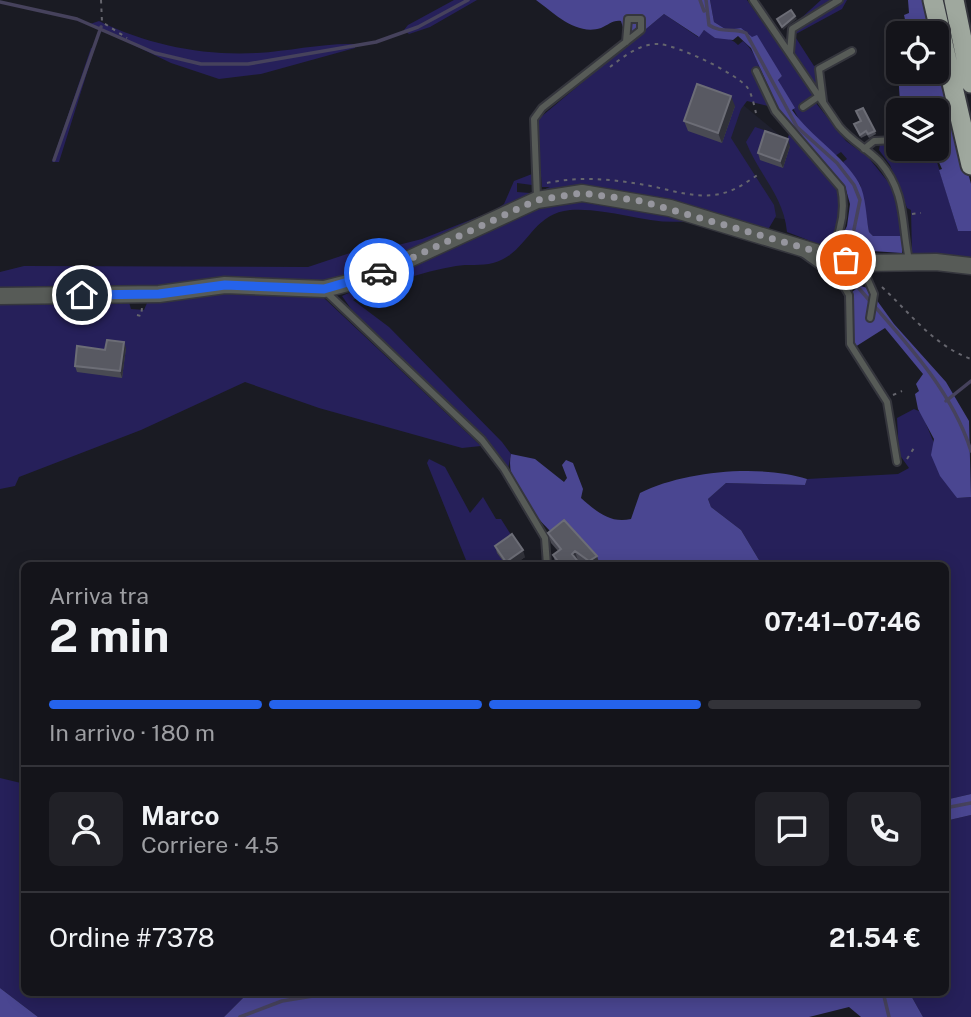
<!DOCTYPE html>
<html lang="it">
<head>
<meta charset="utf-8">
<style>
  :root { --surface:#14141a; --page:#212127; --text:#f1f3f6; --muted:#9d9ea2; --line:#333339; --accent:#2563eb }
  body { margin:0; font-family:"Public Sans",sans-serif; background:var(--page); color:var(--text); height:100vh; display:flex; flex-direction:column; font-size:26px; white-space:nowrap }
  * { box-sizing:border-box; margin:0 }
  p { font-size:23px; color:var(--muted) }
  .icon { flex:none; width:38px; height:38px; fill:none; stroke:currentColor; stroke-width:2; stroke-linecap:round; stroke-linejoin:round }
  .map { position:relative; flex:1; overflow:hidden }
  .panel { position:absolute; left:21px; top:562px; width:928px; height:434px; display:flex; flex-direction:column; background:var(--surface); border-radius:10px; box-shadow:0 4px 18px #0003,0 0 0 2px var(--line) }
  .panel>* { flex:none }
  .tools { position:absolute; left:886px; top:21px; display:grid; gap:14px }
  .tools a { display:grid; place-items:center; width:63px; height:63px; border-radius:10px; background:var(--surface); box-shadow:0 4px 18px #0003,0 0 0 2px var(--line); font-size:35px }
  .pin { position:absolute; display:grid; place-items:center; width:60px; height:60px; color:#fff; margin:-30px; border:4px solid #fff; border-radius:50%; box-shadow:0 2px 7px #0007 }
  .courier { position:absolute; display:grid; place-items:center; width:70px; height:70px; margin:-35px; border:5px solid #2563eb; border-radius:50%; background:#fff; color:#222; box-shadow:0 2px 9px #0007 }
  .headline em { font-style:normal; font-weight:700 }
  .headline div { display:flex; flex-direction:column-reverse }
  .headline { display:flex; align-items:center; justify-content:space-between; height:119px; padding:0 28px }
  h1 { font-size:46px; font-weight:700; line-height:52px }
  .bar { display:grid; grid-template-columns:repeat(4,1fr); gap:10px 7px; align-content:center; height:84px; padding:0 28px }
  .bar i { height:9px; border-radius:5px; background:var(--line) }
  .bar .current { background:var(--accent) }
  .bar p { grid-column:span 4 }
  .line { display:flex; align-items:center; gap:18px; padding:0 28px; border-top:2px solid var(--line) }
  .line div { flex:1 }
  .round { display:grid; place-items:center; flex:none; width:74px; height:74px; border-radius:10px; background:var(--page) }
  .map>svg:first-child { display:block }
  .built { fill:#1f202e }
  .green { fill:#26205a }
  .forest { fill:#4a4691 }
  .lines { fill:none; stroke-linecap:round; stroke-linejoin:round }
  .stream { stroke:#46425c; stroke-width:3.5 }
  .service-casing { stroke:#35363d; stroke-width:10 }
  .tertiary-casing { stroke:#35363d; stroke-width:19 }
  .trunk-casing { stroke:#35363d; stroke-width:23 }
  .path { stroke:#65656d; stroke-width:2; stroke-dasharray:3.5 5; stroke-linecap:butt }
  .service { stroke:#575b57; stroke-width:6 }
  .tertiary { stroke:#575b57; stroke-width:16 }
  .trunk { stroke:#9fa89e; stroke-width:19 }
  .wall { fill:#494a53 }
  .shaded-wall { fill:#303139 }
  .building { fill:#585962; stroke:#6c6d76; stroke-width:2 }
  .done { stroke:#96969e; stroke-width:7; stroke-dasharray:0 12.6 }
  .route { stroke:#2563eb; stroke-width:9 }
</style>
</head>
<body>
<div class="map">
<svg width="971" height="1017" viewBox="0 0 971 1017">
  <rect width="100%" height="100%" fill="#1a1b23"/>
  <path class="built" d="M700,88L742,104L789,143L800,221L767,217Z"/>
  <path class="green" d="M454,0H477L430,27L409,34L404,30L408,25Z
    M710,0H747L813,94L809,99L816,103L846,141L868,157L889,183L898,203L903,236H873L869,232L860,184L843,162L847,159L841,152L835,156L802,125L778,80L782,76L746,31L727,30L714,22Z
    M821,0H847L842,9L794,35L814,66L824,62L817,68L818,89L794,53V36L787,39L788,30Z
    M664,14L698,37L704,30C715,37 730,36 738,45L743,41C752,49 756,57 760,69L752,70L768,106L747,101L741,109L731,138L774,205L776,216L769,228L761,230L543,190L550,187H542L536,121Z
    M99,21C148,45 203,56 257,53C290,51 322,43 355,44V48L261,74L219,79L171,63L90,24Z
    M95,47L59,162H52L91,48Z
    M755,127L764,130L768,138L786,144L789,134C814,159 851,185 837,224C834,234 830,240 821,245L787,232C784,196 759,175 746,142Z
    M880,144H898V149H933L958,231H971V261L912,255L911,210L907,208L890,165L879,150Z
    M532,174V185L517,183V192L530,193L531,196L364,273L342,280L136,289L0,290V272L24,266L308,267L356,251L370,252L422,239L493,211L504,204L514,181Z
    M567,198L640,206L688,221C649,226 610,207 570,210C530,214 528,254 493,263C482,266 467,264 456,266C422,272 384,284 353,300L389,327L502,442L511,454L508,469L485,439L356,316L342,296L540,206Z
    M228,292L323,297L481,446L462,448L319,408L245,382L141,430L19,477L15,486L0,489V302H129L131,309L144,310L147,303Z
    M914,409L921,412L957,498L971,497V794L945,800V565H762L741,530L711,507L708,499L726,483L805,485L807,479L898,474L909,468L899,454L897,418Z
    M429,459L445,467L470,513L483,497L496,519H501L515,541L498,553L506,565H468L427,463Z
    M0,778L21,783L24,791V992H249L224,1017H38L0,988Z
    M971,815V1017H923L909,992H945V821Z"/>
  <path class="forest" d="M536,0H710L714,22L727,30L741,28L752,37L757,35L782,76L778,80L795,108L792,110C812,138 843,155 859,183C866,196 866,217 869,232L873,236H903L902,253L842,249L840,240L847,226L850,204L845,186L778,108L751,48L738,36L733,40L715,38L704,30L699,37L664,14L628,44L621,21C612,20 609,25 601,28C576,36 554,13 536,0Z
    M908,0H926L932,33H908L904,15L909,13Z
    M936,51L971,184V231H958L939,170L942,169L933,149H936V110H909L907,100L900,102L898,72H936Z
    M860,286L868,288L894,324L946,382L969,421L971,497L957,498L940,476L931,455L934,439L918,409L915,394L919,391L916,384L923,374L885,328L855,347L852,336V292Z
    M511,454L535,459L564,482L567,478L562,465L566,460L573,463L583,489L581,498C596,511 610,524 631,519L640,493C684,471 760,464 807,479L805,485L726,483L708,499L711,507L741,530L762,565H600L592,555L581,564C558,534 502,496 511,454Z
    M971,794V815L945,821V800Z
    M0,988L38,1017H0Z
    M249,992H909L923,1017H861L849,1007L809,1017H224Z"/>
  <g class="lines">
    <path class="stream" d="M700,0L704,11
      M706,0L709,25C722,34 733,27 746,33L797,127L837,163L854,185L860,200L851,244
      M0,2L77,19L155,53L201,64H248L376,42L418,27L468,0
      M54,160L101,27
      M850,278C895,331 950,384 971,451
      M946,401L971,381
      M945,808L971,803
      M883,992L889,1017
      M240,1017L282,1001L338,992"/>
    <g class="service-casing">
      <path id="service" d="M753,0L839,126C851,141 868,149 880,162C907,193 901,224 909,260
        M790,53L792,29L839,0
        M756,71L775,111L841,188C846,211 840,235 829,255
        M823,101L819,69L852,51
        M803,107L819,96
        M864,149L874,141L898,140
        M537,198L534,119L542,108L641,30V19H628L626,42
        M801,252L840,280L849,295L850,344L887,402L897,462
        M864,271L874,294L870,318
        M324,290L482,440L504,469L545,538L547,565"/>
    </g>
    <g class="tertiary-casing">
      <path id="tertiary" d="M0,296L159,294L225,285L324,289L368,278L537,200L582,193L670,208L828,256L863,263L936,262L971,266"/>
    </g>
    <g class="trunk-casing">
      <path id="trunk" d="M933,0L971,165
        M954,0L971,83"/>
    </g>
    <path class="path" d="M101,0L102,22L127,38
      M610,67C624,56 641,43 659,44C679,46 734,72 747,87C752,94 754,105 756,113
      M547,183C580,176 612,179 645,185C674,190 701,202 730,191C740,187 750,180 759,174
      M912,214L921,213
      M882,287C911,314 933,345 971,359
      M137,315L141,316L142,308
      M893,395L902,391
      M907,459L914,448"/>
    <use href="#service" class="service"/>
    <use href="#tertiary" class="tertiary"/>
    <use href="#trunk" class="trunk"/>
  </g>
  <path class="wall" d="M735,106L722,143L688,131L684,121Z
    M855,127L875,131L876,134L869,138L867,135L861,138Z
    M790,146L783,168L760,160L758,153Z
    M126,348L122,378L77,372L75,366L105,350Z
    M548,533L600,565H585L578,561L581,565H556L553,555L558,551L551,543Z
    M495,546L525,557L513,565H506L497,553Z"/>
  <path class="shaded-wall" d="M795,16L797,19L783,30L782,27Z
    M731,96L735,106L722,143L718,133Z
    M788,139L790,146L783,168L780,161Z
    M124,342L126,348L122,378L120,371Z
    M523,550L525,557L513,565H507L506,562Z
    M575,551L578,561L572,554Z
    M597,556L600,565H591L589,561Z"/>
  <path class="building" d="M791,10L795,16L782,27L777,19Z
    M697,84L731,96L718,133L684,121Z
    M863,108L875,131L868,134L866,131L860,135L854,124L861,121L856,111Z
    M765,131L788,139L780,161L758,153Z
    M107,340L124,342L120,371L75,366L77,346L105,350Z
    M564,520L597,556L589,561L575,551L572,554L580,564L578,565H561L553,555L561,549L548,533Z
    M512,534L523,550L506,562L495,546Z"/>
  <g class="lines">
    <path class="done" d="M379,273L537,200L582,193L641,201L846,260"/>
    <path class="route" d="M82,295L159,294L225,285L324,289L379,273"/>
  </g>
</svg>
<div class="tools">
<a><svg class="icon" aria-label="locate" viewBox="0 0 24 24"><circle cx="12" cy="12" r="6"/><path d="M12 2v4M12 18v4M2 12h4M18 12h4"/></svg></a>
<a><svg class="icon" aria-label="layers" viewBox="0 0 24 24"><path d="M12 4l9 5-9 5-9-5zM3 14l9 5 9-5"/></svg></a>
</div>
<div class="pin" style="left:846px;top:260px;background:#ea580c"><svg class="icon" aria-label="bag" viewBox="0 0 24 24"><path d="M5 8h14l-1 12H6zM9 8a3 3 0 0 1 6 0"/></svg></div>
<div class="pin" style="left:82px;top:295px;background:#1f2937"><svg class="icon" aria-label="home" viewBox="0 0 24 24"><path d="M3 11l9-7 9 7M6 9v11h12V9"/></svg></div>
<div class="courier" style="left:379px;top:273px"><svg class="icon" aria-label="car" viewBox="0 0 24 24"><path d="M5 17H2v-5l4-1 3-4h7l3 4 3 1v5h-3M9 17h6M6 11h13"/><circle cx="7" cy="17" r="2"/><circle cx="17" cy="17" r="2"/></svg></div>
<section class="panel">
<div class="headline"><div><h1>2 min</h1><p>Arriva tra</p></div><em>07:41–07:46</em></div>
<div class="bar"><i class="current"></i><i class="current"></i><i class="current"></i><i></i><p>In arrivo · 180 m</p></div>
<div class="line" style="height:126px"><a class="round"><svg class="icon" aria-label="person" viewBox="0 0 24 24"><circle cx="12" cy="8" r="4"/><path d="M4 21q1-7 8-7t8 7"/></svg></a><div><b>Marco</b><p>Corriere · 4.5</p></div><a class="round"><svg class="icon" aria-label="chat" viewBox="0 0 24 24"><path d="M4 5h16v11H9l-5 4z"/></svg></a><a class="round"><svg class="icon" aria-label="phone" viewBox="0 0 24 24"><path d="M5 4h4l2 5-3 2q2 4 5 5l2-3 5 2v4C11 20 4 13 5 4z"/></svg></a></div>
<div class="line" style="height:91px"><div>Ordine #7378</div><b>21.54 €</b></div>
</section>
</div>
</body>
</html>
